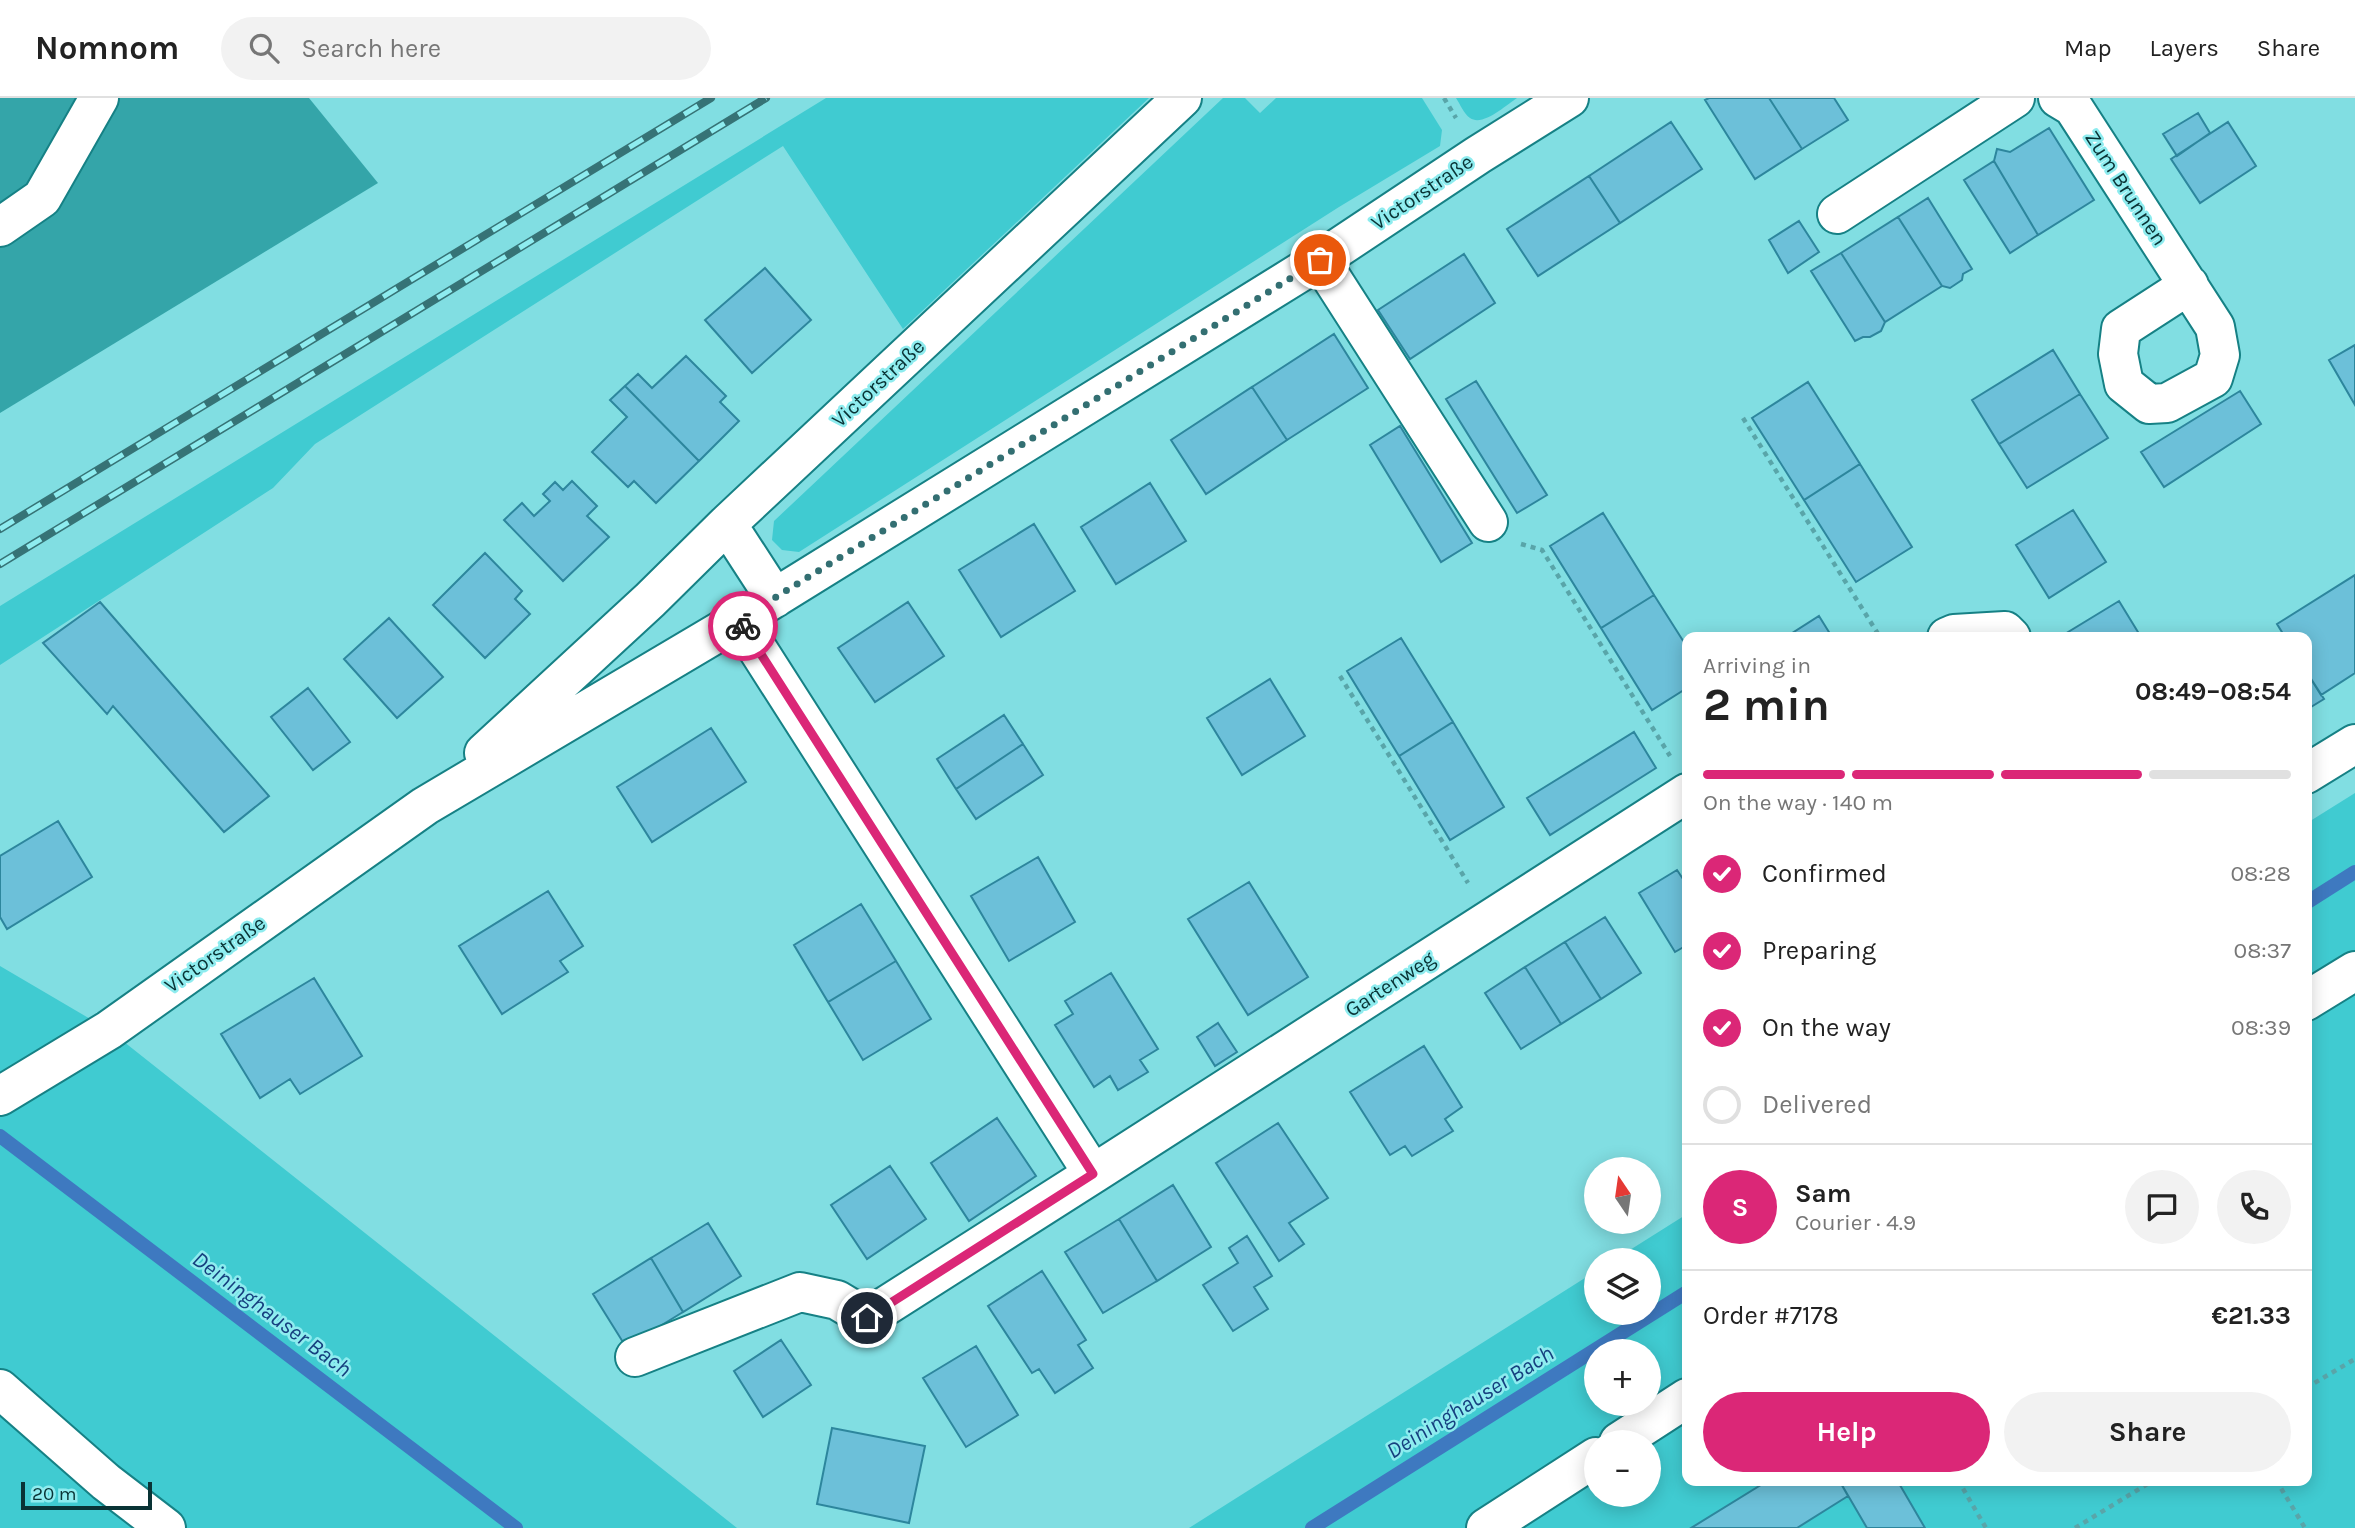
<!DOCTYPE html>
<html lang="en">
<head>
<meta charset="utf-8">
<style>
  :root { --surface:#fff; --page:#f2f2f2; --text:#222; --muted:#767676; --line:#e0e0e0; --accent:#db2777 }
  body { margin:0; font-family:Karla,sans-serif; background:var(--page); color:var(--text); height:100vh; display:flex; flex-direction:column; font-size:26px; white-space:nowrap }
  * { box-sizing:border-box; margin:0 }
  p { font-size:23px; color:var(--muted) }
  .icon { flex:none; width:38px; height:38px; fill:none; stroke:currentColor; stroke-width:2; stroke-linecap:round; stroke-linejoin:round }
  .map { position:relative; flex:1; overflow:hidden }
  .drawer { position:absolute; left:1682px; top:534px; width:630px; height:854px; display:flex; flex-direction:column; background:var(--surface); border-radius:14px; box-shadow:0 4px 18px #0003 }
  .drawer>* { flex:none }
  .needle { width:46px; rotate:347deg }
  .buttons { position:absolute; left:1584px; top:1059px; display:grid; gap:14px }
  .buttons a { display:grid; place-items:center; width:77px; height:77px; border-radius:50%; background:var(--surface); box-shadow:0 4px 18px #0003; font-size:35px }
  .scale { position:absolute; left:21px; bottom:18px; width:131px; box-sizing:border-box; padding-left:7px; border:4px solid #093335; border-top:0; font-size:19px; line-height:24px; white-space:nowrap; color:#093335; -webkit-text-stroke:5px #8eecef; paint-order:stroke }
  .pin { position:absolute; display:grid; place-items:center; width:60px; height:60px; color:#fff; margin:-30px; border:4px solid #fff; border-radius:50%; box-shadow:0 2px 7px #0007 }
  .courier { position:absolute; display:grid; place-items:center; width:70px; height:70px; margin:-35px; border:5px solid #db2777; border-radius:50%; background:#fff; color:#222; box-shadow:0 2px 9px #0007 }
  .headline em { font-style:normal; font-weight:700 }
  .headline div { display:flex; flex-direction:column-reverse }
  .headline { display:flex; align-items:center; justify-content:space-between; height:119px; padding:0 21px }
  h1 { font-size:46px; font-weight:700; line-height:52px }
  .bar { display:grid; grid-template-columns:repeat(4,1fr); gap:10px 7px; align-content:center; height:84px; padding:0 21px }
  .bar i { height:9px; border-radius:5px; background:var(--line) }
  .bar .current { background:var(--accent) }
  .bar p { grid-column:span 4 }
  .line { display:flex; align-items:center; gap:18px; padding:0 21px; border-top:2px solid var(--line) }
  .line div { flex:1 }
  .round { display:grid; place-items:center; flex:none; width:74px; height:74px; border-radius:37px; background:var(--page) }
  ol { padding:0 21px; list-style:none }
  li { display:flex; align-items:center; gap:21px; height:77px }
  li p { margin-inline-start:auto }
  li .icon { padding:7px; border-radius:50%; background:var(--accent); color:#fff; stroke-width:4 }
  li:last-child { color:var(--muted) }
  li i { width:38px; height:38px; border:4px solid var(--line); border-radius:50% }
  .button { display:flex; gap:14px; margin-top:auto; padding:14px 21px }
  .button a { flex:1; height:80px; border-radius:42px; background:var(--accent); color:#fff; font-size:28px; font-weight:700; line-height:80px; text-align:center }
  .button a+a { background:var(--page); color:var(--text) }
  header { display:flex; align-items:center; gap:42px; box-sizing:border-box; height:98px; padding:0 35px; background:var(--surface); border-bottom:2px solid var(--line) }
  header strong { font-size:33px }
  nav { display:flex; gap:38px; margin-inline-start:auto; font-size:24px }
  .search { width:490px; height:63px; background:var(--page); display:flex; align-items:center; gap:18px; box-sizing:border-box; padding:0 24px; border-radius:38px; color:var(--muted); font-size:26px }
  .map>svg:first-child { display:block }
  .green { fill:#40cbd1; fill-rule:evenodd }
  .forest { fill:#34a5a9 }
  .lines { fill:none; stroke-linecap:round; stroke-linejoin:round }
  .stream { stroke:#3e79c0; stroke-width:14 }
  .building { fill:#6cc0d9; stroke:#2d869d; stroke-width:2 }
  .minor-casing { stroke:#168185; stroke-width:42 }
  .path { stroke:#59a5a9; stroke-width:4.5; stroke-dasharray:5 5; stroke-linecap:butt }
  .minor { stroke:#fff; stroke-width:38 }
  .rail-casing { stroke:#367376; stroke-width:8 }
  .rail { stroke:#8eecef; stroke-width:5; stroke-dasharray:16; stroke-linecap:butt }
  .done { stroke:#336f72; stroke-width:7; stroke-dasharray:0 12.6 }
  .route { stroke:#db2777; stroke-width:9 }
  .labels { text-anchor:middle; dominant-baseline:central; stroke-width:5; stroke-linejoin:round; paint-order:stroke }
  .street-label { font-size:21px; fill:#093335; stroke:#8eecef }
  .water-label { font-size:23px; font-style:italic; fill:#16407f; stroke:#8eecef }
</style>
</head>
<body>
<header>
<strong>Nomnom</strong>
<div class="search"><svg class="icon" aria-label="search" viewBox="0 0 24 24"><circle cx="10" cy="10" r="6"/><path d="M15 15l6 6"/></svg>Search here</div>
<nav><a>Map</a><a>Layers</a><a>Share</a></nav>
</header>
<div class="map">
<svg width="2355" height="1430" viewBox="0 0 2355 1430">
  <rect width="100%" height="100%" fill="#81dee2"/>
  <path class="green" d="M826,0H1149L903,231L783,48L315,346L273,390L0,567V508Z
    M1223,0H1245L1260,15L1276,0H1422L1442,32L1440,48L1339,109L799,454L782,452L772,442L774,423Z
    M1456,0H1517C1506,7 1483,29 1470,20C1464,16 1460,6 1456,0Z
    M2355,695V1430H1189L1596,1173V1214H1648V1162H1614L1687,1116V1382H2306L2307,725ZM1596,1253H1648V1306H1596ZM1596,1344H1648V1396H1596Z
    M0,868L109,932L737,1430H0Z"/>
  <path class="forest" d="M0,0H309L378,85L0,315Z"/>
  <g class="lines">
    <path class="stream" d="M2306,805L2355,774
      M0,1038L516,1430
      M1312,1430L1687,1194"/>
  </g>
  <path class="building" d="M1709,0H1769L1802,51L1755,81L1705,2Z
    M1769,0H1834L1848,22L1802,51Z
    M2198,15L2210,35L2177,58L2163,36Z
    M1671,24L1702,71L1620,125L1589,78Z
    M2228,24L2256,68L2200,105L2171,61Z
    M2049,30L2094,102L2038,137L1994,63L1997,51L2010,54Z
    M1994,63L2038,137L2010,155L1964,82Z
    M1589,78L1620,125L1538,178L1507,131Z
    M1928,100L1972,171L1963,176L1962,182L1950,190L1942,188L1898,119Z
    M1898,119L1942,188L1885,224L1841,155Z
    M1799,123L1819,154L1788,175L1769,142Z
    M1841,155L1885,224L1881,233L1870,239H1863L1855,243L1811,173Z
    M1464,156L1495,205L1410,261L1378,212Z
    M765,170L811,222L752,275L705,222Z
    M1334,236L1368,290L1287,342L1252,289Z
    M2355,247V307L2329,262Z
    M2053,252L2080,296L1999,346L1972,302Z
    M686,258L726,298L720,304L739,323L699,363L625,288L638,276L652,290Z
    M1476,283L1547,397L1517,415L1446,301Z
    M1808,284L1860,366L1804,402L1752,320Z
    M625,288L699,363L656,405L634,383L628,389L592,354L627,319L610,302Z
    M1252,289L1287,342L1206,396L1171,342Z
    M2240,293L2261,326L2164,389L2141,354Z
    M2080,296L2108,340L2027,390L1999,346Z
    M1400,328L1472,445L1441,464L1370,347Z
    M1860,366L1912,449L1856,484L1804,402Z
    M572,383L597,408L587,418L609,439L563,483L504,422L522,405L534,418L550,403L543,396L555,384L563,392Z
    M1150,385L1186,443L1116,486L1081,429Z
    M2073,412L2106,464L2049,500L2016,447Z
    M1603,415L1654,497L1601,530L1550,448Z
    M1034,426L1075,493L1001,539L959,472Z
    M485,455L522,493L515,501L530,516L485,560L433,507Z
    M2355,477V575L2321,597L2306,573V539H2285L2277,526Z
    M1654,497L1687,549V590L1652,612L1601,530Z
    M2119,503L2141,539H2060Z
    M100,504L269,698L224,734L113,608L107,616L43,545Z
    M908,504L944,558L875,604L838,550Z
    M1819,518L1832,539H1786Z
    M389,520L443,579L397,620L344,561Z
    M1401,540L1453,624L1399,658L1347,573Z
    M2306,573L2324,601L2306,612Z
    M1270,581L1305,638L1242,677L1207,620Z
    M308,590L350,644L313,672L271,619Z
    M1004,617L1023,646L956,691L937,661Z
    M1453,624L1504,709L1450,742L1399,658Z
    M711,630L746,684L652,744L617,689Z
    M1634,634L1656,670L1550,737L1527,700Z
    M1023,646L1043,677L976,721L956,691Z
    M58,723L92,779L7,831L0,819V758Z
    M1038,759L1075,824L1009,863L971,798Z
    M1677,772L1687,787V847L1675,854L1639,795Z
    M1249,784L1308,879L1248,917L1188,821Z
    M548,793L583,848L560,863L568,874L502,916L459,848Z
    M861,806L896,863L828,904L794,847Z
    M1605,819L1641,875L1601,901L1565,844Z
    M1565,844L1601,901L1561,926L1525,869Z
    M896,863L931,921L863,962L828,904Z
    M1525,869L1561,926L1521,951L1485,895Z
    M1111,875L1158,951L1140,962L1148,974L1118,992L1110,978L1094,989L1055,927L1073,916L1065,903Z
    M314,880L362,958L300,996L290,981L260,1000L221,936Z
    M1218,925L1237,954L1215,968L1197,939Z
    M1424,948L1462,1009L1445,1021L1453,1033L1412,1058L1405,1048L1390,1057L1350,994Z
    M997,1020L1036,1078L969,1123L931,1065Z
    M1278,1025L1328,1100L1289,1125L1304,1146L1279,1163L1216,1065Z
    M890,1068L926,1121L867,1161L831,1107Z
    M1173,1087L1211,1149L1157,1183L1119,1121Z
    M1119,1121L1157,1183L1103,1215L1065,1154Z
    M708,1125L741,1178L683,1214L651,1160Z
    M1247,1138L1272,1178L1254,1189L1268,1211L1233,1233L1203,1187L1238,1165L1229,1150Z
    M651,1160L683,1214L626,1249L593,1196Z
    M1042,1173L1086,1242L1078,1247L1093,1270L1055,1295L1039,1271L1032,1275L988,1208Z
    M781,1242L811,1287L763,1319L734,1273Z
    M976,1248L1018,1317L966,1349L923,1280Z
    M832,1330L925,1348L909,1425L817,1406Z
    M1769,1382H1839L1848,1398L1797,1430H1691Z
    M1839,1382H1897L1925,1430H1867Z"/>
  <g class="lines">
    <g class="minor-casing">
      <path id="minor" d="M2058,0L2073,9L2215,229L2220,257L2213,280L2167,305L2149,306L2124,286L2118,256L2121,231L2189,187
        M1837,116L2015,0
        M0,129L42,100L99,0
        M1320,162L1488,424
        M727,426L775,500
        M739,522L1093,1076L1687,695
        M1947,539L1954,536L2005,533L2011,539
        M484,655L650,502L727,426L1182,0
        M2306,676L2355,646
        M2306,903L2355,873
        M0,998L109,932L425,708L739,522L1320,162L1478,57L1569,0
        M635,1259L800,1194L837,1202L867,1220L1093,1076
        M0,1291L106,1384L166,1430
        M1619,1344L1687,1300
        M1486,1430L1596,1359"/>
    </g>
    <path class="path" d="M1444,0L1456,20
      M1743,320L1880,539
      M1521,446L1542,452L1670,658
      M1340,578L1468,785
      M2306,1290L2355,1261
      M1958,1382L1986,1430
      M2276,1382L2305,1430
      M2075,1430L2154,1382"/>
    <use href="#minor" class="minor"/>
    <g class="rail-casing">
      <path id="rail" d="M0,431L711,0
        M0,466L766,0"/>
    </g>
    <use href="#rail" class="rail"/>
  </g>
  <g class="lines">
    <path class="done" d="M743,528L739,522L1320,162"/>
    <path class="route" d="M743,528L1093,1076L867,1220"/>
  </g>
  <g class="labels">
    <g class="street-label">
      <text transform="translate(2126 90) rotate(57)">Zum Brunnen</text>
      <text transform="translate(1422 94) rotate(-34)">Victorstraße</text>
      <text transform="translate(878 285) rotate(-43)">Victorstraße</text>
      <text transform="translate(215 856) rotate(-35)">Victorstraße</text>
      <text transform="translate(1390 886) rotate(-33)">Gartenweg</text>
    </g>
    <g class="water-label">
      <text transform="translate(272 1216) rotate(37)">Deininghauser Bach</text>
      <text transform="translate(1470 1304) rotate(-32)">Deininghauser Bach</text>
    </g>
  </g>
</svg>
<div class="buttons">
<a><svg class="needle" viewBox="-14 -14 28 28"><path d="M0-13l5 13h-10z" fill="#e53935"/><path d="M0 13l5-13h-10z" fill="#767676"/></svg></a>
<a><svg class="icon" aria-label="layers" viewBox="0 0 24 24"><path d="M12 4l9 5-9 5-9-5zM3 14l9 5 9-5"/></svg></a>
<a>+</a>
<a>−</a>
</div>
<div class="scale">20 m</div>
<div class="pin" style="left:1320px;top:162px;background:#ea580c"><svg class="icon" aria-label="bag" viewBox="0 0 24 24"><path d="M5 8h14l-1 12H6zM9 8a3 3 0 0 1 6 0"/></svg></div>
<div class="pin" style="left:867px;top:1220px;background:#1f2937"><svg class="icon" aria-label="home" viewBox="0 0 24 24"><path d="M3 11l9-7 9 7M6 9v11h12V9"/></svg></div>
<div class="courier" style="left:743px;top:528px"><svg class="icon" aria-label="bike" viewBox="0 0 24 24"><circle cx="6" cy="16" r="4"/><circle cx="18" cy="16" r="4"/><path d="M6 16l4-8h5l3 8M10 8l3 8H6M13 5h3"/></svg></div>
<section class="drawer">
<div class="headline"><div><h1>2 min</h1><p>Arriving in</p></div><em>08:49–08:54</em></div>
<div class="bar"><i class="current"></i><i class="current"></i><i class="current"></i><i></i><p>On the way · 140 m</p></div>
<ol>
<li><svg class="icon" aria-label="check" viewBox="0 0 24 24"><path d="M5 12l5 5 9-10"/></svg>Confirmed<p>08:28</p></li>
<li><svg class="icon" aria-label="check" viewBox="0 0 24 24"><path d="M5 12l5 5 9-10"/></svg>Preparing<p>08:37</p></li>
<li><svg class="icon" aria-label="check" viewBox="0 0 24 24"><path d="M5 12l5 5 9-10"/></svg>On the way<p>08:39</p></li>
<li><i></i>Delivered</li>
</ol>
<div class="line" style="height:126px"><b class="round" style="background:var(--accent);color:#fff">S</b><div><b>Sam</b><p>Courier · 4.9</p></div><a class="round"><svg class="icon" aria-label="chat" viewBox="0 0 24 24"><path d="M4 5h16v11H9l-5 4z"/></svg></a><a class="round"><svg class="icon" aria-label="phone" viewBox="0 0 24 24"><path d="M5 4h4l2 5-3 2q2 4 5 5l2-3 5 2v4C11 20 4 13 5 4z"/></svg></a></div>
<div class="line" style="height:91px"><div>Order #7178</div><b>€21.33</b></div>
<div class="button"><a>Help</a><a>Share</a></div>
</section>
</div>
</body>
</html>
